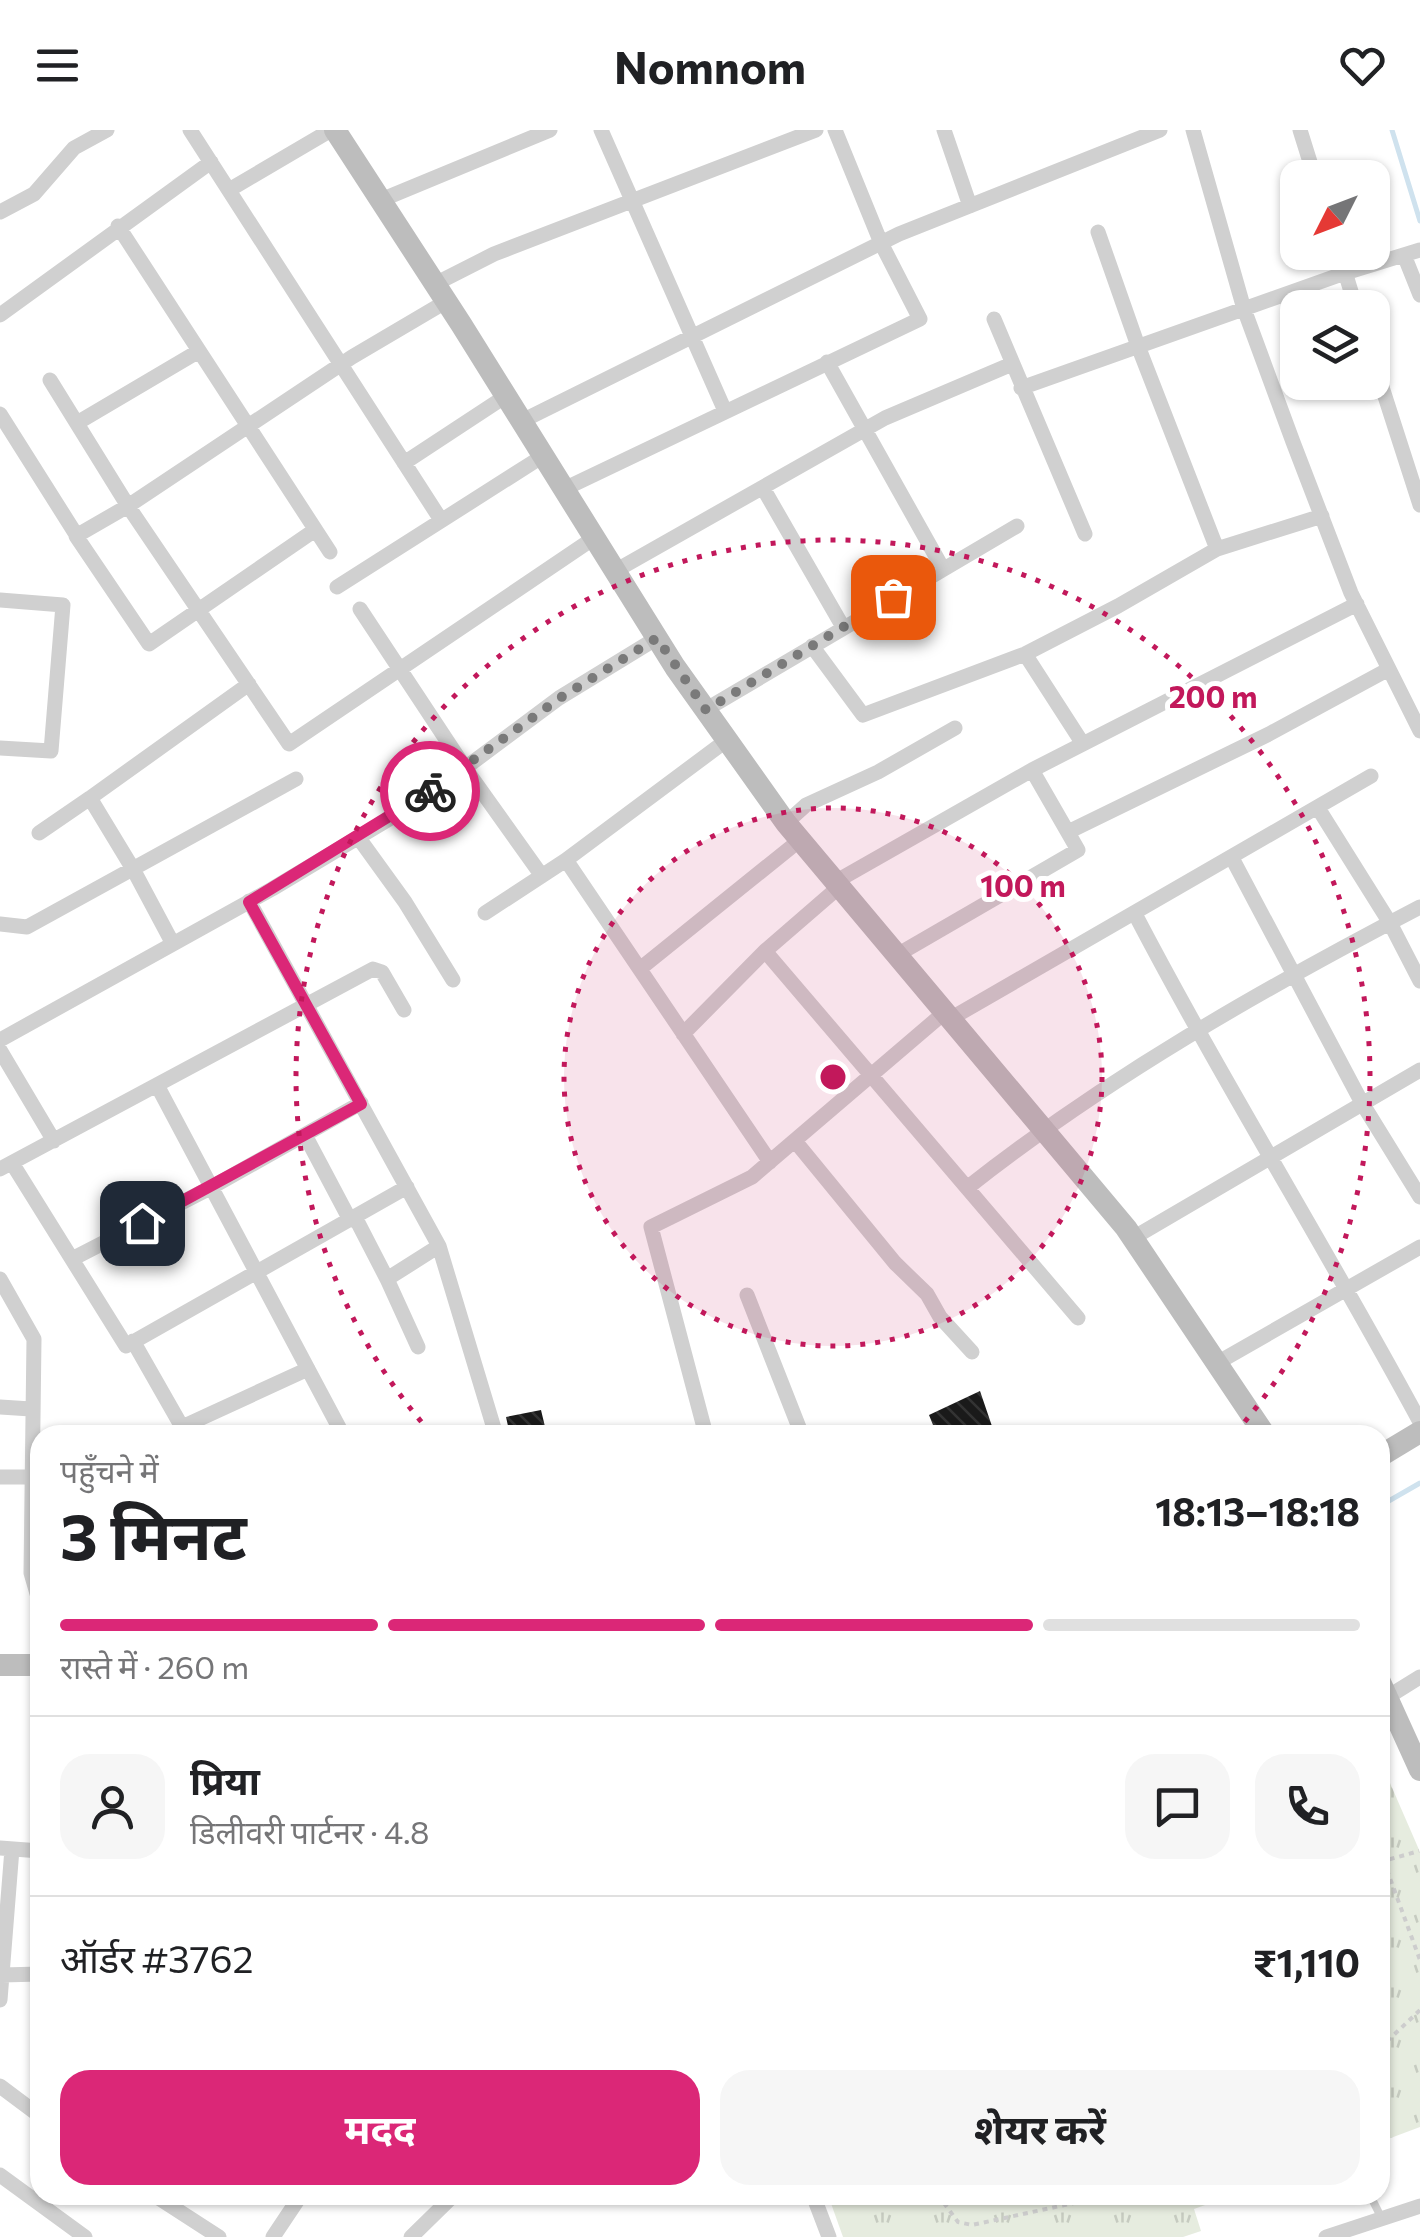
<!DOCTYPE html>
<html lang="hi">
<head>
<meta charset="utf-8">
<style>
  :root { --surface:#fff; --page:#f6f6f6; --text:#202124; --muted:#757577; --line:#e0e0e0; --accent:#db2777 }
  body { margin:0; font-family:Commissioner,"Noto Sans Devanagari",sans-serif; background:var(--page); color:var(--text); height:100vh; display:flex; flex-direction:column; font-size:38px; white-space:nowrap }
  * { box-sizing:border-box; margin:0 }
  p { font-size:32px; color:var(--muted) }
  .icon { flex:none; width:55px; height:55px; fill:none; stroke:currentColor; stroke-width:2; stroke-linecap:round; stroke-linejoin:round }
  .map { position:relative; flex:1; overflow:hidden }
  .details { position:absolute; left:30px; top:1295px; width:1360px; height:780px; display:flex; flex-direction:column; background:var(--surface); border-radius:30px; box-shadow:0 2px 8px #0004 }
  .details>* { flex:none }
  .needle { width:65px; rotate:228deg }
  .fabs { position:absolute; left:1280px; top:30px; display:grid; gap:20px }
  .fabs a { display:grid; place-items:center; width:110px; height:110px; border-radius:20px; background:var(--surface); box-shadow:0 2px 8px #0004; font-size:50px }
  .pin { position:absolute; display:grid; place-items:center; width:85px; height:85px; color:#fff; margin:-42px; border-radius:20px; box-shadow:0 5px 15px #0006 }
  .courier { position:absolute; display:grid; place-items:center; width:100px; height:100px; margin:-50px; border:8px solid #db2777; border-radius:50%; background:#fff; color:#222; box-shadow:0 2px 12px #0007 }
  .overview em { font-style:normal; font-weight:700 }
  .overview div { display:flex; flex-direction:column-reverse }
  .overview { display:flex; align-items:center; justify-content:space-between; height:170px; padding:0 30px }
  h1 { font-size:65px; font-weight:700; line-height:75px }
  .bar { display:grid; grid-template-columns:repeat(4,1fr); gap:15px 10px; align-content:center; height:120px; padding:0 30px }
  .bar i { height:12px; border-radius:8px; background:var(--line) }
  .bar .active { background:var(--accent) }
  .bar p { grid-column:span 4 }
  .line { display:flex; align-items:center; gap:25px; padding:0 30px; border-top:2px solid var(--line) }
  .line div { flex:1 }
  .round { display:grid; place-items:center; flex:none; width:105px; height:105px; border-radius:30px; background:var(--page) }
  .button { display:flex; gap:20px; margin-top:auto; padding:20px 30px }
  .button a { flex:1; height:115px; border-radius:30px; background:var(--accent); color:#fff; font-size:40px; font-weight:700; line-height:115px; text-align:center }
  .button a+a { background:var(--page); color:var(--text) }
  header { display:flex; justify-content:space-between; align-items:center; height:130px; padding:0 30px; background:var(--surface); font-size:45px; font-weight:700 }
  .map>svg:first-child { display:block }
  .park { fill:url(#park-tufts) }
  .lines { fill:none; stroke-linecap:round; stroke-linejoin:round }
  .stream { stroke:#cfe2ee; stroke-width:5 }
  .building { fill:url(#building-back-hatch) }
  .path { stroke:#cdcdcd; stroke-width:4; stroke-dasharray:5 5; stroke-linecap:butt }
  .lane { stroke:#d0d0d0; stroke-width:8 }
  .street { stroke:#d0d0d0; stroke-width:15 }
  .secondary { stroke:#bdbdbd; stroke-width:22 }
  .done { stroke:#7a7a7a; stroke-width:10; stroke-dasharray:0 18 }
  .route { stroke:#db2777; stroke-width:12 }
  .ring { fill:none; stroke:#c2185b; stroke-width:5; stroke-dasharray:5 10 }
  .centre { fill:#c2185b; stroke:#fff; stroke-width:5 }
  .ring-label { font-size:30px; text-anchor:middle; font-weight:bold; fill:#c2185b; stroke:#fff; stroke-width:10; stroke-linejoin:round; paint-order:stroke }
</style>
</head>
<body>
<header><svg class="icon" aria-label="menu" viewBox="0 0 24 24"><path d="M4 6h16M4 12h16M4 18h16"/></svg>Nomnom<svg class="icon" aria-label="heart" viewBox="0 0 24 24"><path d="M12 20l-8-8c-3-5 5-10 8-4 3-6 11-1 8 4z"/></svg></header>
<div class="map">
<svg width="1420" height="2107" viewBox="0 0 1420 2107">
  <defs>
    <pattern id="park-tufts" width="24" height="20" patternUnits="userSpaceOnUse" patternTransform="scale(2.5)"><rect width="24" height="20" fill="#e6ecdf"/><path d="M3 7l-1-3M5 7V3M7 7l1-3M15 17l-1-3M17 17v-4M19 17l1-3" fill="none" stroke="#c6cbc0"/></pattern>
    <pattern id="building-back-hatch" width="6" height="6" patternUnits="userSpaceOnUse" patternTransform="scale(2.5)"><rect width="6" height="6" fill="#1a1a1a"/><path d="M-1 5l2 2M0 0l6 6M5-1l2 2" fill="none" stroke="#333"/></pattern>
  </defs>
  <rect width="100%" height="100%" fill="#fff"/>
  <path class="park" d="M1380,1630L1420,1722V1997L1380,2012Z
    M828,2065H1233L1194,2079L1201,2101L1183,2107H843Z"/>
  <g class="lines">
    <path class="stream" d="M1392,0L1420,91
      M1380,1376L1420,1353"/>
  </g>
  <path class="building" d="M980,1261L995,1305H937L929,1285Z
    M541,1280L547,1305H510L506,1287Z"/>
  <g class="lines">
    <path class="path" d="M1380,1721L1420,1830
      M1380,1732L1419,1721
      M1380,1918L1420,1880
      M938,2065L958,2092L972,2095L1111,2065"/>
    <path class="lane" d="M1370,2065L1382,2089
      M1318,2067L1326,2065"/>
    <path class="street" d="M190,0L441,390
      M601,0L725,281
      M944,0L970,76
      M1193,0L1244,179L1293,312L1351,463L1420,601
      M1300,0L1315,48
      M229,60L331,0
      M381,70L550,0
      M0,82L34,64L74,18L107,0
      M118,96L330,422
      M1098,102L1138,216L1217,419
      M1339,122L1356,178
      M1404,125L1420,165
      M435,154L494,124L816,0
      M0,185L211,32
      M994,189L1085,404
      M1372,226L1420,375
      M827,232L943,439
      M50,250L128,376L289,614L594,408
      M1021,258L1345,143L1420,120
      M0,284L77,406
      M522,291L899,104L1160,0
      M77,293L199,221
      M404,333L506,266
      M763,358L843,497
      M564,359L920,189L881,113L835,0
      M315,400L149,514L76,406L128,376L352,227L447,171
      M615,441L885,288L1012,234
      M337,457L543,326
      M0,470L63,475L51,621L0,618
      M360,479L465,638L542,746
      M812,516L863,585L1025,524L1118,476L1217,419L1322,386
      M1025,524L1083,614
      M705,580L1017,396
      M1318,678L1390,793L1420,851
      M786,693L806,675L878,642L955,598
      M1068,702L1269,604L1389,539
      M39,703L90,668
      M358,707L405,772L453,850
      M1232,728L1362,973L1420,1067
      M566,730L770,1032
      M835,752L1032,640L1357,474
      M249,771L439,1116L496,1305
      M485,783L566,730L727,610
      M1135,784C1225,956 1328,1121 1420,1292
      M0,794L27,797L296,649
      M173,814L133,739L90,668L249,554
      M765,821L1078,1188
      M897,825L1078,720L1032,640
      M641,838L800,710
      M950,889L1371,646
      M683,904L765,821L839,757
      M0,910L272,759L389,689L465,638L559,568L657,508
      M0,920L54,1011
      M158,957L343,1305
      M305,1005L350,1090
      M795,1011L895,1133L927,1164L940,1187L972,1222
      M12,1033L126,1216L407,1057
      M0,1039L373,839L382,842L404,880
      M967,1058C1106,948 1263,859 1420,777
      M355,1087L387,1149L439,1116
      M1133,1108L1420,940
      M72,1129L212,1057L361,973
      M0,1149L34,1209L31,1443L40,1474
      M387,1149L418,1217
      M747,1165L802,1305
      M133,1211L182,1297L308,1239
      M1217,1233L1420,1117
      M0,1277L31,1279
      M706,1305L651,1097L752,1047L945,882
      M0,1347H31
      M1386,1568L1420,1547
      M0,1718L40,1721
      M2,1845L40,1844
      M0,1870L12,1719
      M0,1956L40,1986
      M0,2045L85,2107
      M154,2065L219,2107
      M813,2065L829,2107
      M273,2107L301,2065
      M411,2107L454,2065
      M1326,2107L1420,2076"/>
    <path class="secondary" d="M335,0L461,194L675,537L727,610L786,693L1126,1098L1265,1305
      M1380,1326L1420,1302
      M0,1535H40
      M1380,1552L1420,1640"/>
  </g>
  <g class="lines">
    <path class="done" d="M430,661L560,568L657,508L706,580L893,467"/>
    <path class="route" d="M142,1093L361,974L249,772L430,661"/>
  </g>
  <circle cx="833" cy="947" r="269" fill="#c2185b" fill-opacity=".12"/>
  <g class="ring">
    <circle cx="833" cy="947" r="269"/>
    <path d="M431 1303A537 537 0 1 1 1235 1303"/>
  </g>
  <circle cx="833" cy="947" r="15" class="centre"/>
  <g class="ring-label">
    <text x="1213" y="578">200 m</text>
    <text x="1023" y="767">100 m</text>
  </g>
</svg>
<div class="fabs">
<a><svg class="needle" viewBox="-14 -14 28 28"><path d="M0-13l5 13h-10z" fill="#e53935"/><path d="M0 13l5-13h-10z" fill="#757577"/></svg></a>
<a><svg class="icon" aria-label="layers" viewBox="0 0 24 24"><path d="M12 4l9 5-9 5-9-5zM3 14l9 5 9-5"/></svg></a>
</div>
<div class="pin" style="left:893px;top:467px;background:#ea580c"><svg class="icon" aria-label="bag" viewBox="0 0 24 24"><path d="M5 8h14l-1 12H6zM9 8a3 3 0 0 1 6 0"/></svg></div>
<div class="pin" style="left:142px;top:1093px;background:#1f2937"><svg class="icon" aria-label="home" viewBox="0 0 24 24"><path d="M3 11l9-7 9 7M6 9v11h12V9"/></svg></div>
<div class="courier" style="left:430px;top:661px"><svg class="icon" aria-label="bike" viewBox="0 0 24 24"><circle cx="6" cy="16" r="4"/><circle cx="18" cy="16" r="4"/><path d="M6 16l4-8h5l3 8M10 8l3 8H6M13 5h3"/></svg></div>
<section class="details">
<div class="overview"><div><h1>3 मिनट</h1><p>पहुँचने में</p></div><em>18:13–18:18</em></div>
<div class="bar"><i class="active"></i><i class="active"></i><i class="active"></i><i></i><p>रास्ते में · 260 m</p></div>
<div class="line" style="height:180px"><a class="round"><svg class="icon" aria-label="person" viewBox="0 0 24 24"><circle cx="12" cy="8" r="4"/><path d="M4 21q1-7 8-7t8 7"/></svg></a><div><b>प्रिया</b><p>डिलीवरी पार्टनर · 4.8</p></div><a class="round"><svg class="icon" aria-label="chat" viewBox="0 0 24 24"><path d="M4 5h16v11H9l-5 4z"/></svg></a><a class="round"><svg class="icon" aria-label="phone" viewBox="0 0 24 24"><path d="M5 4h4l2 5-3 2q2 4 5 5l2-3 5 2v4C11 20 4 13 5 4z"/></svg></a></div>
<div class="line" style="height:130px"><div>ऑर्डर #3762</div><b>₹1,110</b></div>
<div class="button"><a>मदद</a><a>शेयर करें</a></div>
</section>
</div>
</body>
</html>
